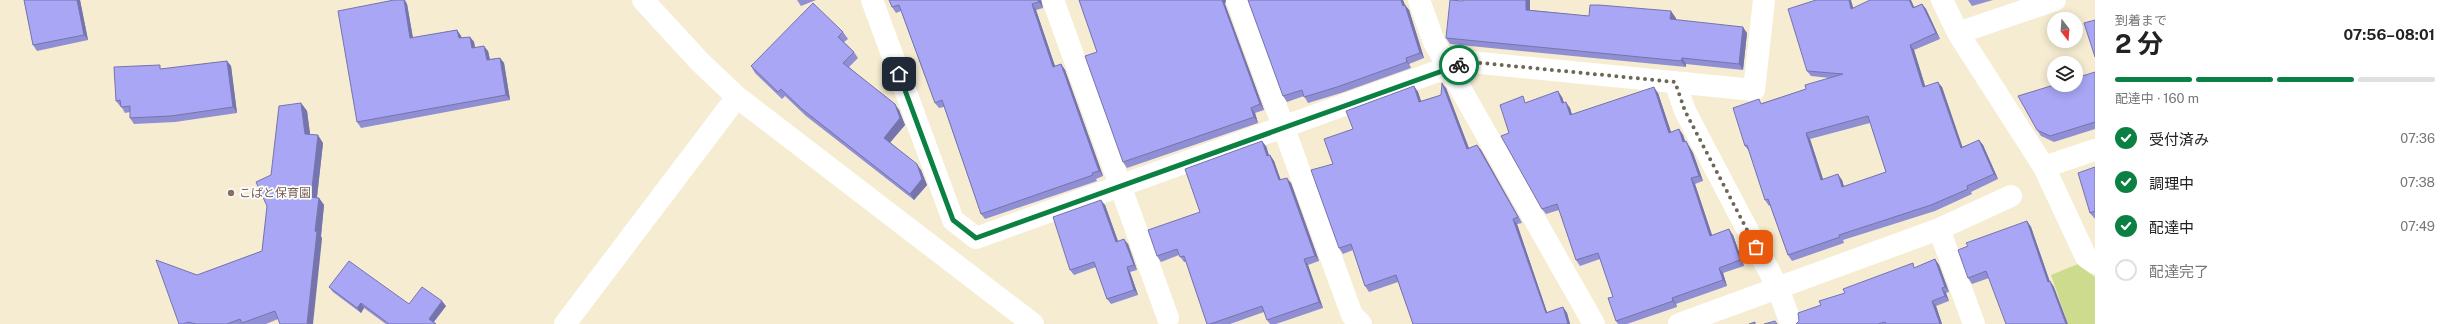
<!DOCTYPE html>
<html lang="ja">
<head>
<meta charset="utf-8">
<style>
  :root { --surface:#fff; --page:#f2f2f2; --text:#222; --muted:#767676; --line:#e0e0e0; --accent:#0b8043 }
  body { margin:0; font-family:"Public Sans","Noto Sans JP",sans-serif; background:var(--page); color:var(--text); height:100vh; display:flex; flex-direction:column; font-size:15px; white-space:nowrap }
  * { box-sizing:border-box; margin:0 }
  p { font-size:13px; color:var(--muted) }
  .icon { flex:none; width:22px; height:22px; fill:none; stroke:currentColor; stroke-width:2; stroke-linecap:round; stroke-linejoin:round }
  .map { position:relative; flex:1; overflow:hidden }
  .side { display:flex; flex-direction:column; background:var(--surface); width:360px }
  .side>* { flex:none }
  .needle { width:26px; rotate:163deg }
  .fabs { position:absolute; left:2047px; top:12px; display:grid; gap:8px }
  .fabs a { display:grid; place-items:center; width:36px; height:36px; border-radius:50%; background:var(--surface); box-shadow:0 2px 10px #0003; font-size:20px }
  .pin { position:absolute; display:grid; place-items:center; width:34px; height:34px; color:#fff; margin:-17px; border-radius:8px; box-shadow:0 2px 6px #0006 }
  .courier { position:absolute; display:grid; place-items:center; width:40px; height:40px; margin:-20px; border:3px solid #0b8043; border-radius:50%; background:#fff; color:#222; box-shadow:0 1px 5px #0007 }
  .overview em { font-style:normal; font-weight:700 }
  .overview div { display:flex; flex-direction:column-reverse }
  .overview { display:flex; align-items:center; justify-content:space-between; height:68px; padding:0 20px }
  h1 { font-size:26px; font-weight:700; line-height:30px }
  .bar { display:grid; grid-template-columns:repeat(4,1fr); gap:6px 4px; align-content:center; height:48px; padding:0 20px }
  .bar i { height:5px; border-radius:3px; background:var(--line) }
  .bar .current { background:var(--accent) }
  .bar p { grid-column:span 4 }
  ol { padding:0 20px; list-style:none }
  li { display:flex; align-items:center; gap:12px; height:44px }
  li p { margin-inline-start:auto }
  li .icon { padding:4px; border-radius:50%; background:var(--accent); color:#fff; stroke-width:4 }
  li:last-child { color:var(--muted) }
  li i { width:22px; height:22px; border:2px solid var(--line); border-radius:50% }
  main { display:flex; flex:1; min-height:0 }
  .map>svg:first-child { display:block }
  .green { fill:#cddb8e }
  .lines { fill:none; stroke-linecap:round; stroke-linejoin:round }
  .minor { stroke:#fff; stroke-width:22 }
  .wall { fill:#908fd3; fill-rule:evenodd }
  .shaded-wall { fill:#7674ac }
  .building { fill:#a8a6f5; stroke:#7674ac; fill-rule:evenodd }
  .done { stroke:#6c6757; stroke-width:4; stroke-dasharray:0 7.2 }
  .route { stroke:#0b8043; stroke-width:5 }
  .education-dot { fill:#8d6e63; stroke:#fff; stroke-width:1.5 }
  .labels { text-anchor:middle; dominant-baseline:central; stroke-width:3.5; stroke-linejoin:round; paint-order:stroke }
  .education-label { font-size:12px; fill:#785e54; stroke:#fff; text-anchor:start }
</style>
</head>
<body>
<main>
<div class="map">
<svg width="2095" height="324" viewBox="0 0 2095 324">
  <rect width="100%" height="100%" fill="#f5ecd1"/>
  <path class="green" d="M2078,264L2095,277V324H2068L2051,275Z"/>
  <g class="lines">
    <path class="minor" d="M643,0L700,62L737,97L1033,324
      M872,0L953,220L976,238L1449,67L1471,62L1754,90L1764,0
      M1053,0L1168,318
      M1237,0L1352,315L1361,324
      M1419,0L1434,42L1594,324
      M1942,0L1958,33L2044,167L2086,257L2095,263
      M1958,33L2055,0
      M1675,82L1685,111L1778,288L1791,324
      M2044,167L2095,150
      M1939,229L1974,324
      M565,324L737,97
      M1679,324L1939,229L2011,196"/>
  </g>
  <path class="wall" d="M24,0H80L88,40L37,51L33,45Z
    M797,0H816L801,6Z
    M889,0H1041L1043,8L1036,10L1055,66L1061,64L1065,70L1103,176L1096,179L1097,181L985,219L981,214L944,107L939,108L935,103L901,11L896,13L892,7Z
    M1079,0H1226L1225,4L1264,110L1255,113L1258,123L1127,168L1123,162L1097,52Z
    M1248,0H1403L1405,5L1409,10L1424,58L1409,64L1411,68L1341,93L1308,103L1304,96L1287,102L1283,96Z
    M1463,0H1530V10L1589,16L1676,18L1675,20L1747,33L1743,70L1686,64V67L1450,44L1446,38Z
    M1968,0H1993L1972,6Z
    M407,4L413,38L457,30L461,36L462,38L470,37L474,42L475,47L488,51L490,59L500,58L504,63L510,100L361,128L357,122Z
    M1922,4L1926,9L1940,39L1914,50L1925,86L1942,87L1962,147L1979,140L1983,145L1998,179L1971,192L1972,194L1935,211L1843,240L1844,243L1792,261L1788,255L1770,205L1769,206L1765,200L1749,151L1745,146L1762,103L1806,89L1830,78L1811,76L1807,71L1853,8L1914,7ZM1870,123L1886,172L1844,187L1842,180L1823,179L1810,139Z
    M843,32L848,39L844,42L854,52L858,58L849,67L899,110L905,125L890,142L921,170L927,185L914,200L806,116L785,96L782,99L755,73L751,66Z
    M227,61L231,66L237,113L175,122L134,124L130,118V112L125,113L121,106H120L116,101L163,69Z
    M2095,72V129L2054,142L2041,136L2037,130Z
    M1414,86L1418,92L1421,101L1441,95L1446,88L1469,148L1477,145L1481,150L1522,223L1517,224L1547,312L1563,307L1567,313L1570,324H1413L1398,282L1369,292L1365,286L1353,250L1343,254L1339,248L1333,164L1353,129Z
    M1658,93L1671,132L1679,129L1683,135L1685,141H1686L1689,146L1693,153L1703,181L1695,184L1712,235H1733L1744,266L1723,273L1727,286L1676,304L1677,307L1627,324H1618L1616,321L1613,297L1600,259L1580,266L1576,260L1559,210L1546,214L1542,209L1509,133L1527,102L1562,97L1564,103L1570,108L1572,115Z
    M301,103L307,111L310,134L323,143L317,198H319L324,205L321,236L322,239L278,319L266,324H179L197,275L262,251L271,175Z
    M1266,146L1269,155H1270L1274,161L1280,179L1291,183L1319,261L1308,265L1323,308L1276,324H1270L1267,320L1264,312L1230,324H1207L1186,262H1184L1179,255L1161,262L1157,256L1200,212Z
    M2095,167V219L2090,213Z
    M1105,205L1118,241L1128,244L1137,270L1130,272L1138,295L1111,304L1107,299L1096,267L1074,275L1070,270Z
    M2027,221L2031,227L2050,282V281L2054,287L1989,278L1972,284L1968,278Z
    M1935,259L1939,265L1949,292L1946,293L1949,301L1936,306L1942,324H1796L1916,267Z
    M329,287L409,304L446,306L434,322L436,324H386L364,308L361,313L333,292Z"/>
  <path class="shaded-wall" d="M77,0H80L88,40L84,35Z
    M404,0H405L407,4L414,44L410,38Z
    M1038,0H1041L1043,8L1039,2Z
    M1222,0H1226L1225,4L1264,110L1260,104Z
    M1401,0H1403L1407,11L1403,6Z
    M1526,0H1530V16L1526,10Z
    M1849,0H1851L1855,14L1851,9Z
    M1909,0H1911L1917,13L1913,8Z
    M1032,4L1036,10L1057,72L1053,67Z
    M1922,4L1926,9L1940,39L1936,33Z
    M1405,5L1409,10L1424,58L1420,53Z
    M1671,11L1676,18L1675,25L1670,19Z
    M1743,27L1747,33L1743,70L1739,64Z
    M457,30L461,36L463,44L459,38Z
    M470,37L474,42L476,54L472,48Z
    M1910,45L1914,50L1927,92L1923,87Z
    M484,46L488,51L491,65L487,60Z
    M500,58L504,63L510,100L506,95Z
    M1406,58L1411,68L1407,62Z
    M1682,58L1686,64V67L1681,61Z
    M227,61L231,66L237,113L233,107Z
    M1061,64L1065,70L1103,176L1099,171Z
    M1938,82L1942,87L1965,154L1961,148Z
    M1442,83L1446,88L1471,154L1467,149Z
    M1414,86L1418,92L1423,107L1419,102Z
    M1654,87L1658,93L1673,138L1669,133Z
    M1558,91L1562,97L1566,109L1562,103Z
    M1566,102L1570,108L1574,121L1570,115Z
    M301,103L307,111L311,141L305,134Z
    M895,104L899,110L905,125L889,144L884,138Z
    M1251,108L1255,113L1258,123L1254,117Z
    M1679,129L1683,135L1687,147L1683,142Z
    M1806,133L1810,139L1825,185L1821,180Z
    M318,135L323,143L316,205L311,197Z
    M1979,140L1983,145L1998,179L1994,174Z
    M1262,141L1266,146L1271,162L1267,156Z
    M1686,141L1693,153L1703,181L1699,176Z
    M1477,145L1481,150L1522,223L1518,217Z
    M1270,155L1274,161L1283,186L1279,180Z
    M917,164L921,170L927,185L914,200L910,194Z
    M1838,174L1842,180L1846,193L1842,187Z
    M1287,178L1291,183L1319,261L1315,256Z
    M1691,178L1695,184L1714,241L1710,236Z
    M319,198L324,205L321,236L322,239L313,324H307L315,231Z
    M1101,200L1105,205L1120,247L1116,242Z
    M1513,219L1517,224L1549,318L1546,313Z
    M2027,221L2031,227L2052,288L2048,282Z
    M1729,229L1733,235L1744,266L1740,260Z
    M1124,239L1128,244L1137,270L1134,265Z
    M1304,259L1308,265L1323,308L1319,302Z
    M1935,259L1939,265L1949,292L1945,287Z
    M1127,267L1130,272L1138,295L1134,290Z
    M1719,268L1723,273L1727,286L1723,280Z
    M2050,281L2054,287L2068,324H2066Z
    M1942,288L1946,293L1949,301L1945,296Z
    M1672,298L1676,304L1677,307L1673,301Z
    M442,301L446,306L432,324L429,319Z
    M1932,301L1936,306L1942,324H1940Z
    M361,303L364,308L361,313L357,308Z
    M1563,307L1567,313L1570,324H1568Z"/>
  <path class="building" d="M24,0H77L84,35L33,45Z
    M394,0H404L410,38L457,30L459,38L470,37L472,48L484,46L487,60L500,58L506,95L357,122L338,11Z
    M889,0H1038L1039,2L1032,4L1053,67L1061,64L1099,171L1092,173L1093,175L981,214L942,100L935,103L899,5L892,7Z
    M1079,0H1222L1260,104L1251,108L1254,117L1123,162L1085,56L1097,52Z
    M1248,0H1401L1403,6L1405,5L1420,53L1406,58L1407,62L1337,87L1304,97L1302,90L1283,96Z
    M1450,0L1463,1V0H1526V10L1589,16L1590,5H1599L1671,11L1670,19L1743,27L1739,64L1682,58L1681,61L1446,38Z
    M1816,0H1849L1851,9L1870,0H1909L1913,8L1922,4L1936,33L1910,45L1923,87L1938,82L1961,148L1979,140L1994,174L1967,186L1968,189L1931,205L1839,235L1840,237L1788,255L1768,199L1765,200L1747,145L1745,146L1733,108L1759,99L1761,104L1806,89L1805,85L1843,74L1807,71L1788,9ZM1868,116L1886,172L1842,187L1838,174L1821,180L1806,133Z
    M813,3L843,32L838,37L854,52L843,63L895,104L900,118L884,138L917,164L922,179L910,194L802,109L781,89L778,92L751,66Z
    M2095,20V57L2084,23Z
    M227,61L233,107L171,116L130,118V106L121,107L120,100L116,101L114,67L160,65V69Z
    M2095,72V122L2050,136L2037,130L2018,96L2054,85H2076V78Z
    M1442,83L1467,149L1477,145L1518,217L1513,219L1546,313L1563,307L1568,324H1413L1396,275L1365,286L1351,244L1339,248L1311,170L1333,164L1324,139L1353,129L1346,111L1414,86L1419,102L1441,95Z
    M1654,87L1669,133L1679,129L1683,142L1686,141L1689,148L1699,176L1691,178L1710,236L1729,229L1740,260L1719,268L1723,280L1672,298L1673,301L1616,321L1608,298L1613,297L1598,253L1576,260L1557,204L1542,209L1501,136L1509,133L1500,105L1523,96L1525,103L1558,91L1562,103L1566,102L1570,115Z
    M301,103L305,134L318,135L311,197L319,198L315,231L317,232L307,324H280L275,311L242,323L240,319L227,324H196L188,322L183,324H179L156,260L197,275L262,251L267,206L256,182L271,175L279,106Z
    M1262,141L1267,156L1270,155L1279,180L1287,178L1315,256L1304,259L1319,302L1267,320L1262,306L1210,324H1207L1184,256L1180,257L1177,249L1157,256L1148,230L1200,212L1185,169Z
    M2095,167V211L2090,213L2078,173Z
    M1101,200L1116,242L1124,239L1134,265L1127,267L1134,290L1107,299L1094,262L1070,270L1053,217Z
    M2027,221L2048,282L2050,281L2066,324H2006L1986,271L1968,278L1958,250L1968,246L1966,243Z
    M1935,259L1945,287L1942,288L1945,296L1932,301L1940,324H1886L1885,322L1878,324H1796L1799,321L1798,313L1821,305L1819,301L1845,293L1843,289L1913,263L1914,268Z
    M349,261L409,304L422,287L442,301L429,319L436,324H389L361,303L357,308L329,287Z
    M1775,321L1777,324H1764Z
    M1755,322V324H1749Z"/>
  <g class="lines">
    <path class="done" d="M1459,65L1471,62L1675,82L1685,111L1756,247"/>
    <path class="route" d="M899,74L953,220L976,238L1459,65"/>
  </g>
  <circle class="education-dot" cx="231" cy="193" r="4"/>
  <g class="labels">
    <g class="education-label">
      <text x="239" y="193">こばと保育園</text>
    </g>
  </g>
</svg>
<div class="fabs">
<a><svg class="needle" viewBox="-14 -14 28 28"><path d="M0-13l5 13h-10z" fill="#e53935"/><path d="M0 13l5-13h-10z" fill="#767676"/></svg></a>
<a><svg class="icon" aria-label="layers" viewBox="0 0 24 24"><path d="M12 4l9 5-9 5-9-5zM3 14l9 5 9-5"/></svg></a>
</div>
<div class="pin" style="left:1756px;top:247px;background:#ea580c"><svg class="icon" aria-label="bag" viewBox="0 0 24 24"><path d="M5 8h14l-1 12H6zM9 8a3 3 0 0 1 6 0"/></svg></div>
<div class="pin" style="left:899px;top:74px;background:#1f2937"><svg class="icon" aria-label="home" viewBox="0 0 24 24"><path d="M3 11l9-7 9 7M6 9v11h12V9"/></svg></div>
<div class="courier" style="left:1459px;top:65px"><svg class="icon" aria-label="bike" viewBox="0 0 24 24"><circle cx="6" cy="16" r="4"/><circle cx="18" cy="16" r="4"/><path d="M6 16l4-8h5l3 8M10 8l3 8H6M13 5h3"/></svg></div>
</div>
<section class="side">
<div class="overview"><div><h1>2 分</h1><p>到着まで</p></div><em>07:56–08:01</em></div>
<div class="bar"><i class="current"></i><i class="current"></i><i class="current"></i><i></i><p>配達中 · 160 m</p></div>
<ol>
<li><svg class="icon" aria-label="check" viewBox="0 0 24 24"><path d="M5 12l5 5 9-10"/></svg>受付済み<p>07:36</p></li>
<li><svg class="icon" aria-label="check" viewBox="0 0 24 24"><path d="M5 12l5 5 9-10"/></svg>調理中<p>07:38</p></li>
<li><svg class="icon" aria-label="check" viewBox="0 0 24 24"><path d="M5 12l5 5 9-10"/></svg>配達中<p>07:49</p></li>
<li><i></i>配達完了</li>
</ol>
</section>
</main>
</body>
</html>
